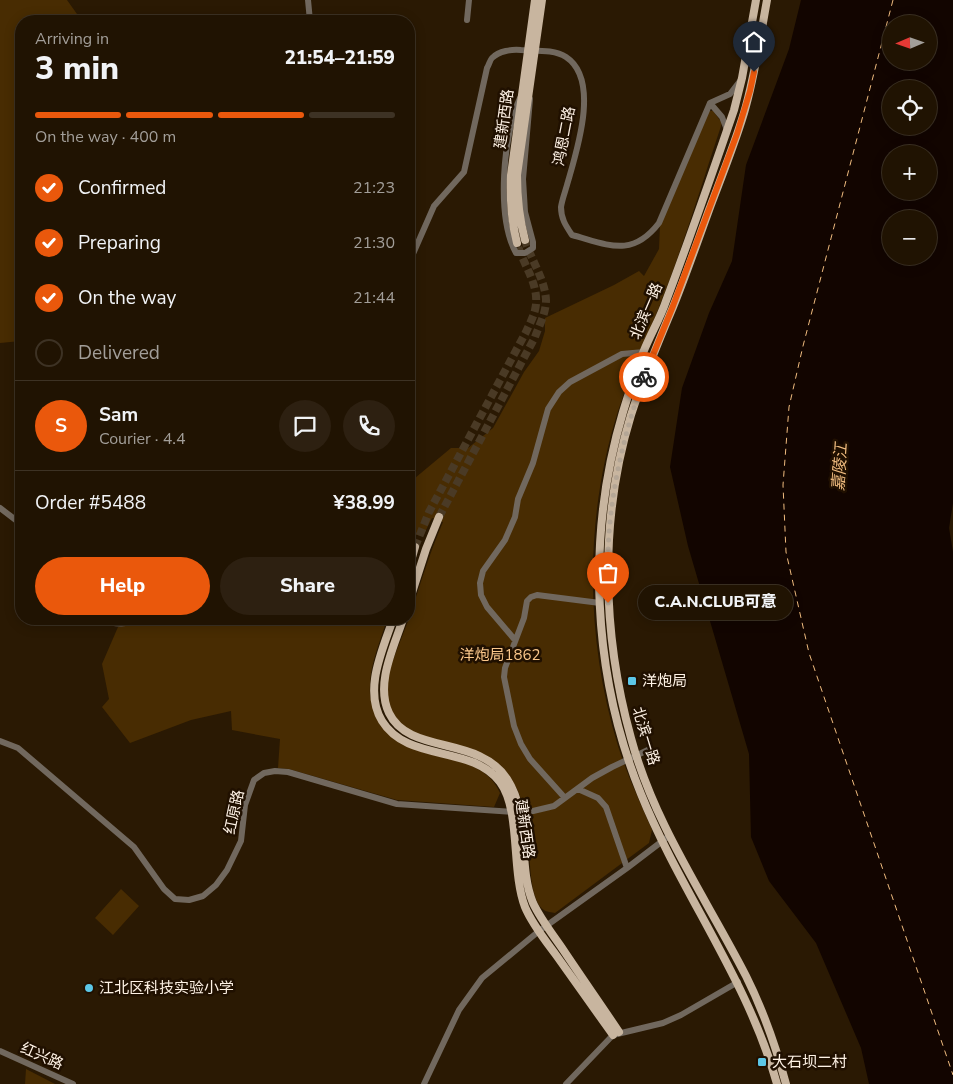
<!DOCTYPE html>
<html lang="en">
<head>
<meta charset="utf-8">
<style>
  :root { --surface:#201302; --page:#2d2011; --text:#f1f3f6; --muted:#a29e99; --line:#3d3224; --accent:#ea580c }
  body { margin:0; font-family:"Nunito Sans","Noto Sans SC",sans-serif; background:var(--page); color:var(--text); height:100vh; display:flex; flex-direction:column; font-size:19px; white-space:nowrap }
  * { box-sizing:border-box; margin:0 }
  p { font-size:16px; color:var(--muted) }
  .icon { flex:none; width:28px; height:28px; fill:none; stroke:currentColor; stroke-width:2; stroke-linecap:round; stroke-linejoin:round }
  .map { position:relative; flex:1; overflow:hidden }
  .side { position:absolute; left:15px; top:15px; width:400px; height:610px; display:flex; flex-direction:column; background:var(--surface); border-radius:20px; box-shadow:0 2px 12px #0003,0 0 0 1px var(--line) }
  .side>* { flex:none }
  .needle { width:32px; rotate:268deg }
  .buttons { position:absolute; left:882px; top:15px; display:grid; gap:10px }
  .buttons a { display:grid; place-items:center; width:55px; height:55px; border-radius:50%; background:var(--surface); box-shadow:0 2px 12px #0003,0 0 0 1px var(--line); font-size:25px }
  .pin { position:absolute; display:grid; place-items:center; width:42px; height:42px; color:#fff; margin:-51px -21px; border-radius:50% 50% 50% 0; rotate:-45deg; box-shadow:0 0 5px #0007 }
  .pin .icon { rotate:45deg }
  .courier { position:absolute; display:grid; place-items:center; width:50px; height:50px; margin:-25px; border:4px solid #ea580c; border-radius:50%; background:#fff; color:#222; box-shadow:0 1px 6px #0007 }
  .bubble { position:absolute; height:35px; border-radius:18px; background:var(--surface); box-shadow:0 2px 12px #0003,0 0 0 1px var(--line); font-size:16px; font-weight:800; line-height:35px; text-align:center }
  .overview em { font-style:normal; font-weight:800 }
  .overview div { display:flex; flex-direction:column-reverse }
  .overview { display:flex; align-items:center; justify-content:space-between; height:85px; padding:0 20px }
  h1 { font-size:32px; font-weight:800; line-height:38px }
  .bar { display:grid; grid-template-columns:repeat(4,1fr); gap:8px 5px; align-content:center; height:60px; padding:0 20px }
  .bar i { height:6px; border-radius:4px; background:var(--line) }
  .bar .active { background:var(--accent) }
  .bar p { grid-column:span 4 }
  .line { display:flex; align-items:center; gap:12px; padding:0 20px; border-top:1px solid var(--line) }
  .line div { flex:1 }
  .round { display:grid; place-items:center; flex:none; width:52px; height:52px; border-radius:26px; background:var(--page) }
  ol { padding:0 20px; list-style:none }
  li { display:flex; align-items:center; gap:15px; height:55px }
  li p { margin-inline-start:auto }
  li .icon { padding:5px; border-radius:50%; background:var(--accent); color:#fff; stroke-width:4 }
  li:last-child { color:var(--muted) }
  li i { width:28px; height:28px; border:2px solid var(--line); border-radius:50% }
  .button { display:flex; gap:10px; margin-top:auto; padding:10px 20px }
  .button a { flex:1; height:58px; border-radius:30px; background:var(--accent); color:#fff; font-size:20px; font-weight:800; line-height:58px; text-align:center }
  .button a+a { background:var(--page); color:var(--text) }
  .map>svg:first-child { display:block }
  .green { fill:#482c02 }
  .water { fill:#120500; fill-rule:evenodd }
  .lines { fill:none; stroke-linecap:round; stroke-linejoin:round }
  .ferry { stroke:#f0bc7f; stroke-width:1; stroke-dasharray:6 5; stroke-linecap:butt }
  .major-tunnel { stroke:#4a3a25; stroke-width:8; stroke-dasharray:8 4; stroke-linecap:butt }
  .minor { stroke:#71685e; stroke-width:6 }
  .major { stroke:#c8b59f; stroke-width:8 }
  .done { stroke:#b4a696; stroke-width:5; stroke-dasharray:0 9 }
  .route { stroke:#ea580c; stroke-width:6 }
  .poi-dot { fill:#5cc7e7; stroke:#201000; stroke-width:2 }
  .labels { text-anchor:middle; dominant-baseline:central; stroke-width:5; stroke-linejoin:round; paint-order:stroke }
  .street-label { font-size:15px; fill:#fef2e5; stroke:#201000 }
  .park-label { font-size:15px; fill:#fcc88b; stroke:#201000 }
  .poi-label { font-size:15px; fill:#fef2e5; stroke:#201000; text-anchor:start }
  .water-label { font-size:16px; font-style:italic; fill:#f0bc7f; stroke:#201000 }
</style>
</head>
<body>
<div class="map">
<svg width="953" height="1084" viewBox="0 0 953 1084">
  <rect width="100%" height="100%" fill="#2a1903"/>
  <path class="green" d="M0,0H67L82,21H21V341L0,343Z
    M709,111H713L722,123C702,183 684,244 661,302C647,339 630,374 618,411C584,519 585,638 618,746C627,775 640,802 652,830L649,843L555,913C552,912 546,912 544,910C526,898 531,838 527,819C524,804 518,789 510,777C485,735 407,752 390,712C388,706 386,690 387,682C390,664 403,636 409,618C420,586 429,554 443,522L432,518L423,536L412,534L409,546V483L451,448H468L493,428L524,372L539,351L545,331V318L614,285L639,271L644,276L659,249L660,225Z
    M147,619H387C381,640 370,663 370,686C369,696 372,706 376,715C400,772 478,742 500,793L494,807L397,800L289,769L278,768L280,739L232,730L231,711L191,720L130,743L102,707L109,699L102,664L118,627L141,623Z
    M121,889L139,906L113,935L95,918Z
    M26,1069L55,1084H25Z"/>
  <path class="water" d="M801,0H953V503L949,528L953,552V1084H869L861,1048L816,943L769,881L751,837L749,754L688,546L670,467L682,388L709,313L732,261L746,165L789,49ZM891,24H929V61H891ZM891,89H929V126H891ZM891,154H929V191H891ZM891,219H929V256H891Z"/>
  <g class="lines">
    <path class="ferry" d="M893,0L803,346L789,407L783,485L786,552L809,653L953,1075"/>
    <path class="major-tunnel" d="M439,517L535,337C539,326 546,313 546,300C545,279 531,260 525,240
      M415,547L429,512L526,332C529,325 533,318 535,310C541,286 523,265 517,243"/>
    <path class="minor" d="M308,0L310,21
      M467,20L469,0
      M520,98C503,134 496,217 516,253H525L533,248V242L525,212L523,179L530,99
      M727,130L722,117L710,103L730,94L740,81
      M409,263L434,206L464,172L487,68C489,65 490,60 492,58C499,51 512,49 521,50C535,51 554,49 566,57C601,80 576,153 567,185C565,192 562,200 561,207C561,219 566,226 572,235C609,245 632,258 659,223L710,103
      M0,508L21,524
      M103,619C116,626 127,624 140,619
      M515,640L487,607L481,595L480,583L483,571L505,540L515,517L518,499L533,463L548,409L559,392L570,382L622,354L644,352
      M0,741L18,748L134,847L164,889L175,899L189,900L203,896L216,885L227,870L241,841L245,805L254,780L264,773L275,771L288,772L397,804L512,812
      M578,789L598,798L606,807L627,868
      M565,798L530,759L521,744L514,726L504,677L505,668L524,618L527,601L531,597L537,595L600,603
      M520,812L533,811L554,806L592,778L612,767L650,749
      M0,1051L73,1084
      M424,1084L459,1010L482,978L539,931L627,868L669,836
      M566,1084L613,1035L663,1023L681,1015L738,982"/>
    <path class="major" d="M756,0L742,78L734,110C712,174 690,238 666,301C660,319 650,335 643,353C636,372 629,392 623,412C586,536 592,674 641,794C681,893 748,980 777,1084
      M767,0C760,38 755,76 744,113C734,146 721,178 709,210C697,243 686,275 673,307C658,343 643,378 631,415C599,519 602,634 631,738C654,824 706,898 746,976C763,1010 776,1047 786,1084
      M525,240C519,218 517,198 517,175L542,0
      M517,243C511,220 510,199 511,175L535,0
      M409,568L415,547
      M409,602L426,549L439,517
      M393,619C383,649 363,690 382,721C408,763 471,744 500,782C521,810 511,871 525,907C532,924 545,940 556,955C575,982 594,1008 613,1035
      M403,619C394,647 375,684 389,713C409,755 479,735 507,779C531,816 517,864 533,903C541,920 554,936 564,951C582,978 601,1005 619,1032"/>
  </g>
  <g class="lines">
    <path class="done" d="M608,603C609,580 607,557 609,534C613,480 626,428 644,377"/>
    <path class="route" d="M644,377L673,306L737,134L750,91L754,72"/>
  </g>
  <g class="poi-dot">
    <rect x="627" y="676" width="10" height="10" rx="2.5"/>
    <circle cx="89" cy="988" r="5"/>
    <rect x="757" y="1057" width="10" height="10" rx="2.5"/>
  </g>
  <g class="labels">
    <g class="street-label">
      <text transform="translate(504 119) rotate(-82)">建新西路</text>
      <text transform="translate(564 136) rotate(-79)">鸿恩二路</text>
      <text transform="translate(646 311) rotate(-67)">北滨一路</text>
      <text transform="translate(646 736) rotate(73)">北滨一路</text>
      <text transform="translate(234 812) rotate(-78)">红原路</text>
      <text transform="translate(525 829) rotate(82)">建新西路</text>
      <text transform="translate(42 1056) rotate(24)">红兴路</text>
    </g>
    <g class="park-label">
      <text x="500" y="655">洋炮局1862</text>
    </g>
    <g class="poi-label">
      <text x="642" y="681">洋炮局</text>
      <text x="99" y="988">江北区科技实验小学</text>
      <text x="772" y="1062">大石坝二村</text>
    </g>
    <g class="water-label">
      <text transform="translate(840 467) rotate(-86)">嘉陵江</text>
    </g>
  </g>
</svg>
<div class="buttons">
<a><svg class="needle" viewBox="-14 -14 28 28"><path d="M0-13l5 13h-10z" fill="#e53935"/><path d="M0 13l5-13h-10z" fill="#a29e99"/></svg></a>
<a><svg class="icon" aria-label="locate" viewBox="0 0 24 24"><circle cx="12" cy="12" r="6"/><path d="M12 2v4M12 18v4M2 12h4M18 12h4"/></svg></a>
<a>+</a>
<a>−</a>
</div>
<div class="pin" style="left:608px;top:603px;background:#ea580c"><svg class="icon" aria-label="bag" viewBox="0 0 24 24"><path d="M5 8h14l-1 12H6zM9 8a3 3 0 0 1 6 0"/></svg></div>
<div class="pin" style="left:754px;top:72px;background:#1f2937"><svg class="icon" aria-label="home" viewBox="0 0 24 24"><path d="M3 11l9-7 9 7M6 9v11h12V9"/></svg></div>
<div class="courier" style="left:644px;top:377px"><svg class="icon" aria-label="bike" viewBox="0 0 24 24"><circle cx="6" cy="16" r="4"/><circle cx="18" cy="16" r="4"/><path d="M6 16l4-8h5l3 8M10 8l3 8H6M13 5h3"/></svg></div>
<div class="bubble" style="left:638px;top:585px;width:155px">C.A.N.CLUB可意</div>
<section class="side">
<div class="overview"><div><h1>3 min</h1><p>Arriving in</p></div><em>21:54–21:59</em></div>
<div class="bar"><i class="active"></i><i class="active"></i><i class="active"></i><i></i><p>On the way · 400 m</p></div>
<ol>
<li><svg class="icon" aria-label="check" viewBox="0 0 24 24"><path d="M5 12l5 5 9-10"/></svg>Confirmed<p>21:23</p></li>
<li><svg class="icon" aria-label="check" viewBox="0 0 24 24"><path d="M5 12l5 5 9-10"/></svg>Preparing<p>21:30</p></li>
<li><svg class="icon" aria-label="check" viewBox="0 0 24 24"><path d="M5 12l5 5 9-10"/></svg>On the way<p>21:44</p></li>
<li><i></i>Delivered</li>
</ol>
<div class="line" style="height:90px"><b class="round" style="background:var(--accent);color:#fff">S</b><div><b>Sam</b><p>Courier · 4.4</p></div><a class="round"><svg class="icon" aria-label="chat" viewBox="0 0 24 24"><path d="M4 5h16v11H9l-5 4z"/></svg></a><a class="round"><svg class="icon" aria-label="phone" viewBox="0 0 24 24"><path d="M5 4h4l2 5-3 2q2 4 5 5l2-3 5 2v4C11 20 4 13 5 4z"/></svg></a></div>
<div class="line" style="height:65px"><div>Order #5488</div><b>¥38.99</b></div>
<div class="button"><a>Help</a><a>Share</a></div>
</section>
</div>
</body>
</html>
